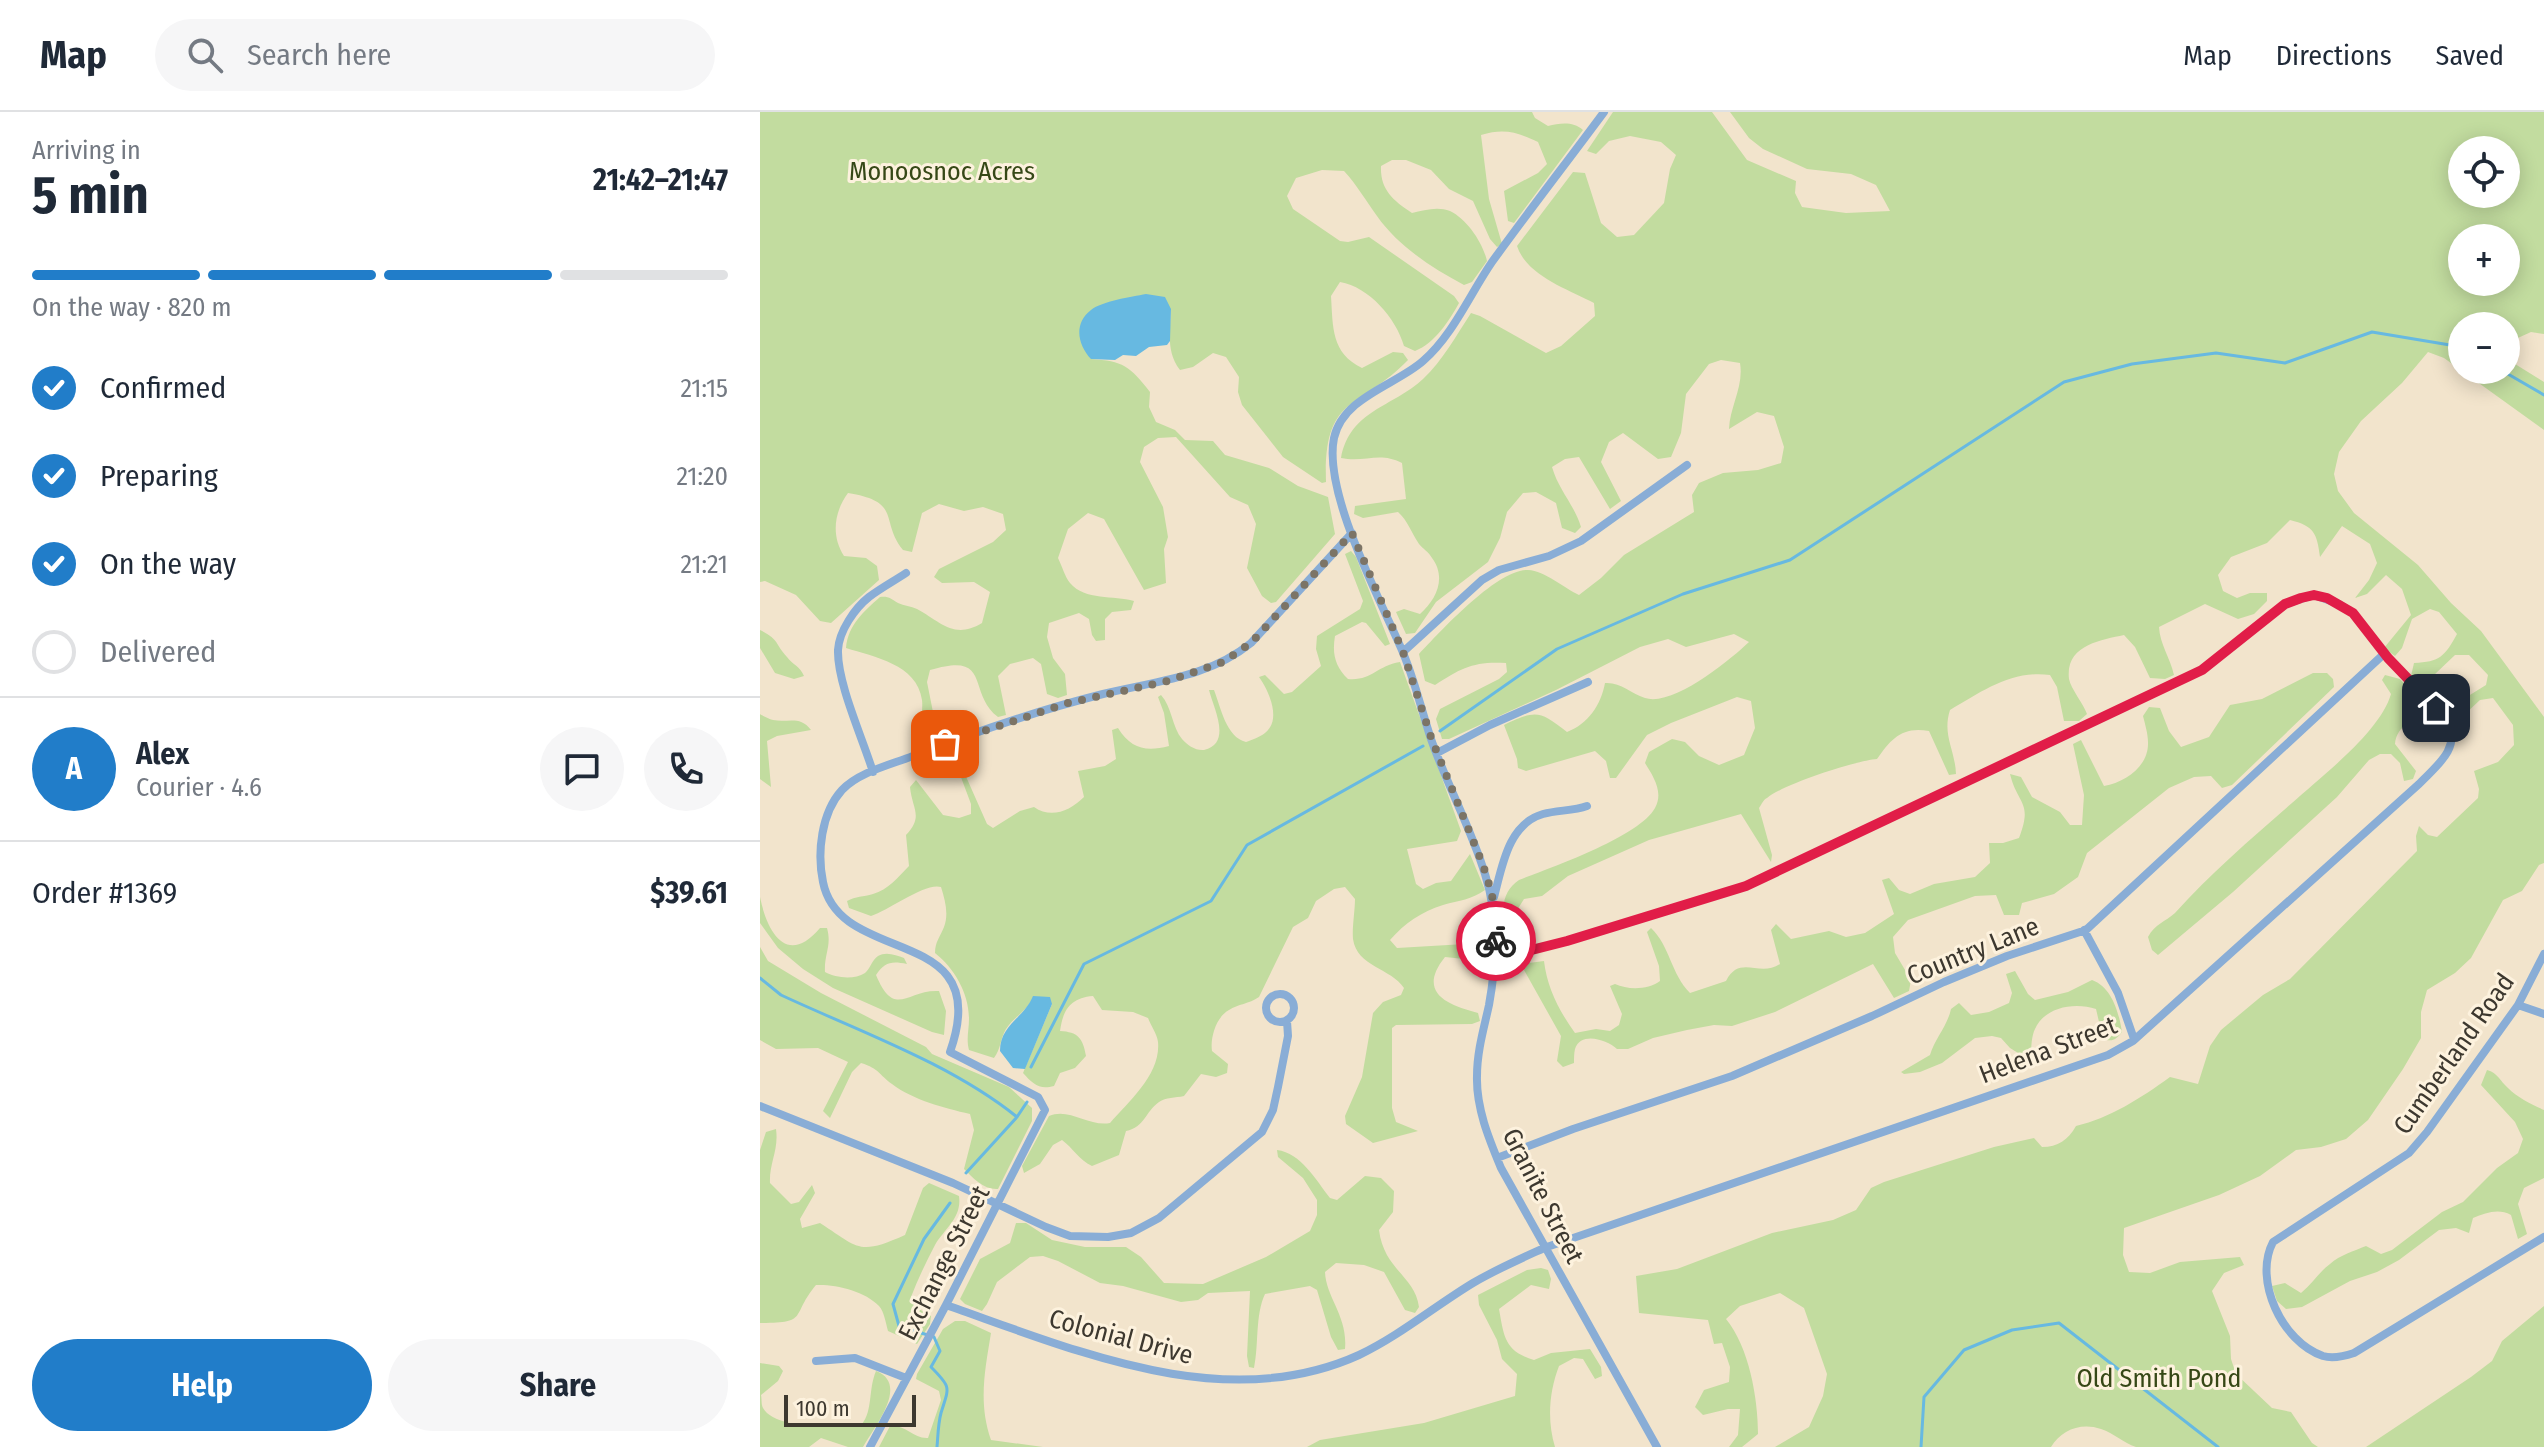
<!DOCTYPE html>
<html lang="en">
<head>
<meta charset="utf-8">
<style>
  :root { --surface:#fff; --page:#f6f6f7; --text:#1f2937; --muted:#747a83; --line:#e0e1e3; --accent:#217dc9 }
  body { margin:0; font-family:"Fira Sans Condensed",sans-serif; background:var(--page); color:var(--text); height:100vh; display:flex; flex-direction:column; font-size:30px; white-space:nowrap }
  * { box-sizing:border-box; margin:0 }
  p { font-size:26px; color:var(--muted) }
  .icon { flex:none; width:44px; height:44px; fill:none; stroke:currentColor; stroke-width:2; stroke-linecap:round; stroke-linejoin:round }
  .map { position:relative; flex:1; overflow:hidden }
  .side { display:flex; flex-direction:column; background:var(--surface); width:760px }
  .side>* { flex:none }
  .buttons { position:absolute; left:1688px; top:24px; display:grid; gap:16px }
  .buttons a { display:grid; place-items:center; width:72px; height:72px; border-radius:50%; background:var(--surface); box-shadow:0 4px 20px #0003; font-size:40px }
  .scale { position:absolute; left:24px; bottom:20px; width:132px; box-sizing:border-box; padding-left:8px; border:4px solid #3d382f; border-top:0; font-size:22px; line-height:28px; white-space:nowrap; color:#3d382f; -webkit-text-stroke:6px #fdf2de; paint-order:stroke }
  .pin { position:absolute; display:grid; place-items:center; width:68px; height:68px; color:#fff; margin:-34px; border-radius:16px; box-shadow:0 4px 12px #0006 }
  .courier { position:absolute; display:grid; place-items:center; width:80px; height:80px; margin:-40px; border:6px solid #e11d48; border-radius:50%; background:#fff; color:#222; box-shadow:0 2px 10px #0007 }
  .overview em { font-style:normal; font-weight:700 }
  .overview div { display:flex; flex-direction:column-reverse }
  .overview { display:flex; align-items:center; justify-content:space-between; height:136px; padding:0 32px }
  h1 { font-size:52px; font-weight:700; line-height:60px }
  .bar { display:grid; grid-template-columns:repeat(4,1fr); gap:12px 8px; align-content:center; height:96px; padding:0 32px }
  .bar i { height:10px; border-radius:6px; background:var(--line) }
  .bar .current { background:var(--accent) }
  .bar p { grid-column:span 4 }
  .line { display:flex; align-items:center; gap:20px; padding:0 32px; border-top:2px solid var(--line) }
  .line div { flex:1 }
  .round { display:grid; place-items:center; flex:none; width:84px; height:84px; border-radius:42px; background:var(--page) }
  ol { padding:0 32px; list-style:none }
  li { display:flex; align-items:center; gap:24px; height:88px }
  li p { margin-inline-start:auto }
  li .icon { padding:8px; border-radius:50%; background:var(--accent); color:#fff; stroke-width:4 }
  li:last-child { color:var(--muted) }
  li i { width:44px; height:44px; border:4px solid var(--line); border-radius:50% }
  .action { display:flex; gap:16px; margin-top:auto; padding:16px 32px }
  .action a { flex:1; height:92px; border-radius:48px; background:var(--accent); color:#fff; font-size:32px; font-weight:700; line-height:92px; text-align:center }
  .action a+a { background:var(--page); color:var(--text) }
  header { display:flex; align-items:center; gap:48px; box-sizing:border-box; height:112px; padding:0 40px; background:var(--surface); border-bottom:2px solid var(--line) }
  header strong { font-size:38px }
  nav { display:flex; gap:44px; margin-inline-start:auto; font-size:28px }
  .search { width:560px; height:72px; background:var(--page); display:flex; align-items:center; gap:20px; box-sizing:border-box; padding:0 28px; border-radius:44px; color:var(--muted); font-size:30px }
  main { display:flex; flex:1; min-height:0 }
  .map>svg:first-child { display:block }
  .green { fill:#c2dc9f; fill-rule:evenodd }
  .water { fill:#67b9e1 }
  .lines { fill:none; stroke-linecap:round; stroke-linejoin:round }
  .stream { stroke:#67b9e1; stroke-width:3 }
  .minor { stroke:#89add6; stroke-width:8 }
  .done { stroke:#7c7466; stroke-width:8; stroke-dasharray:0 14.4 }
  .route { stroke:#e11d48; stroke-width:10 }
  .labels { text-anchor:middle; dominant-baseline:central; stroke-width:6; stroke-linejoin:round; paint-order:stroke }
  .park-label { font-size:26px; fill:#364816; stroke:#fdf2de }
  .street-label { font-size:26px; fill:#3d382f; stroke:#fdf2de }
</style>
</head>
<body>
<header>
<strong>Map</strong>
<div class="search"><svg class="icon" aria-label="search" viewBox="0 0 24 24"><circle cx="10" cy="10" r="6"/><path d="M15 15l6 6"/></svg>Search here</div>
<nav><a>Map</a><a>Directions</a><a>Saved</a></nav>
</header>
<main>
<section class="side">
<div class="overview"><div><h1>5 min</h1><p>Arriving in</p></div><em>21:42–21:47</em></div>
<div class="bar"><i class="current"></i><i class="current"></i><i class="current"></i><i></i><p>On the way · 820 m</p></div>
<ol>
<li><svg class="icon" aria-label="check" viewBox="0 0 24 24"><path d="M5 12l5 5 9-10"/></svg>Confirmed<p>21:15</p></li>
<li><svg class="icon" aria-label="check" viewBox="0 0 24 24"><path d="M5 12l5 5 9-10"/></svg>Preparing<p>21:20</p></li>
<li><svg class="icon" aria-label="check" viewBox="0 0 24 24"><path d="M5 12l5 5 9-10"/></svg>On the way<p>21:21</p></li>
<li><i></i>Delivered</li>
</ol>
<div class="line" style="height:144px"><b class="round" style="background:var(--accent);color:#fff">A</b><div><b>Alex</b><p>Courier · 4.6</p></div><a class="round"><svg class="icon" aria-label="chat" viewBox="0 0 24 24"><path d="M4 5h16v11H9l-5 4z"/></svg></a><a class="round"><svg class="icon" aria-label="phone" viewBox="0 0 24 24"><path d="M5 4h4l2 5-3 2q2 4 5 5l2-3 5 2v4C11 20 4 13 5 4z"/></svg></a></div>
<div class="line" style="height:104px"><div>Order #1369</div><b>$39.61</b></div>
<div class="action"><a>Help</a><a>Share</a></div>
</section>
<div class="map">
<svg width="1784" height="1335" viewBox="0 0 1784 1335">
  <rect width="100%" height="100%" fill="#f2e4cc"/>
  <path class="green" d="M0,0H772L775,6L788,14C800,11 813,9 823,18L754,111L748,109L744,79L778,61L787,52L778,30C757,20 744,16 721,23L729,87L742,132L737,135L730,127L713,89L689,77L671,58L646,48H632L621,54C620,77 632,88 652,101C664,98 678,94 690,99C707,107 723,131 727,149L712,170L704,173C672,156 638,134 617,104C606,89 597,73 584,59L562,58L536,66L527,84L533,97L580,129L588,130L609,125L694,184L699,191C689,209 675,231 655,239L644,234C636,206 609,175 580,170L571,184C573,215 571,241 602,256L633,240L643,241L648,248C600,298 563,281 566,370L562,371L523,345L482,293L478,280L479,265L466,245L453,241L433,255L420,258C406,240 410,219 411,197L331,247C363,249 370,254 390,280L389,295L396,310L415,318L425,328L453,329L465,343L509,356L538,374L568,385L575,422L516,490L511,491L502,484L487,456L496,412L488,393L470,385L416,325L398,326L384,335L380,350L403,395L408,425L404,437L406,471L384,478L344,407L328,401L308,417L298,446C302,454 305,465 310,471C325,489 354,483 374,489L371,498L352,500L345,507V528L336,529L332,523L329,507L319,501L289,511L287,525L293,546L305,562L307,583L298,586L287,582L281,552L273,546L250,552L238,564L246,603L238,605C206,580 233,539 170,558L167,570L177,620L169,621L161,614C161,605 163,596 162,588C157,552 114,545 86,536C88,513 104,499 120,485C129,484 131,487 138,491C144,494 151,494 157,497C181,510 194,528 222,511L230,480L214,470L182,471L174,465L179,457L233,430L246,418L243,402L223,395L204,399L179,392L162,401L152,440L143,438C119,408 143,390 88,381C74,400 71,424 84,444L106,446L117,454L119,468L71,511L60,509L36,483L5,469L0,470Z
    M853,0H952L987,48L1036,69L1035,81L1042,95L1086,101L1130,99L1116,73L1091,62L1047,57L1003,37L989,26L970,0H1784V222L1771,220L1749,230L1747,247L1784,270V318L1684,246L1668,240L1642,271L1601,309L1579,340L1574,362L1578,379L1594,401L1658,453L1691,491L1721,519L1784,605V751L1779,753L1762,779L1743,788L1711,846L1695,861L1667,878L1661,900V926L1643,957L1608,1008L1586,1027L1561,1035L1536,1038L1500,1064L1459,1083L1364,1116L1363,1143L1369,1160L1390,1161L1420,1150L1480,1145L1484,1153L1464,1161L1452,1179L1470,1224L1471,1247L1476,1262L1512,1296L1531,1300L1552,1331L1558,1335H1376C1363,1331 1354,1321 1341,1317C1321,1310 1301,1318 1291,1335H1015L1049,1315L1063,1284L1067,1262L1044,1196L1020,1181L980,1194L966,1207C989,1235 998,1286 998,1322L982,1335H969L978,1323L980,1297H968L943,1303L935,1295L944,1278L969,1270L970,1255L962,1231L954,1232L948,1208L879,1201L876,1164L917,1157L1012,1121L1073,1108L1096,1098L1111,1076L1124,1070L1234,1035L1274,1026L1282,1035C1298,1035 1308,1028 1316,1014C1350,1006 1381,986 1410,965L1438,972L1450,934L1461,918L1503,883L1530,867L1657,739L1656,724L1659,714L1668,723L1677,725L1718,686L1719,677L1714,659L1738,650L1754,633L1753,613L1733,586L1720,588L1704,603L1695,598L1697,591L1726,573L1728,563L1709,543H1695L1674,563L1661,570L1651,564L1654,551C1680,550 1685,544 1697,522L1679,500L1670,497L1652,507L1642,536L1635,544L1624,536L1651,503L1642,477L1626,463L1607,482L1595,486L1609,468L1617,451L1610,432L1582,414L1560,445C1557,421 1554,414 1530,408L1507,431L1471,445L1458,463L1463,479L1477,486L1490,481H1507V489L1494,502L1478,507L1445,492L1399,515C1400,533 1410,545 1414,563L1405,567L1390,566L1375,535L1364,523C1341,528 1305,533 1309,567C1311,577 1323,591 1327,602L1319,609H1304L1297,575L1290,563C1251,558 1223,579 1190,598C1182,623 1195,637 1196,662L1189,663L1169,619C1142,614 1131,627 1117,647C1094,649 1024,672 1007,686C1003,688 1002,692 999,696L1012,743L1011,750L981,702L889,728L808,764L782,784L764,787L754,803H744C742,788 747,776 759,768C790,756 879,725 895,696C904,680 893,664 885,651L889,640L912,627L925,630L939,644L959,653L984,643L995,616L991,589L977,585L911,611L887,623L856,666H850L846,649L835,639L766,659L758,656L757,647L744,613C776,598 779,598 807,620C828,612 841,593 845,571C861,570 870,581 885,586C913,595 970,548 989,530L974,522L926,535L908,527L880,535L796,578L689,627H682L676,607L680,597L739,567L747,560L746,551C714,549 701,556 675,573L665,569L659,542C680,520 737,457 768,458C785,459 804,476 819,483L841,466L864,443L934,400L932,383L939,371L963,361L998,358L1021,351L1024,335L1014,304L997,300L969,317C970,294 984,274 980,251L961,248L949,252L926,282L921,321L911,345L898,347L863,321L849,330L841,350L861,389L850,397L819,345L805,347L792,355C799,379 814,392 821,415L815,421L802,416L796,391L776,380L763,381L747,400L740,426L728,450L676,490L655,521L646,522L636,500L644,497L660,502C676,488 687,466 672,446C669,440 663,437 659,432C651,420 648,409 638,400L603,406L594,402L595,394L646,387L642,351C619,339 605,351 581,346C590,298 633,295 663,267C683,248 696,224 711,201L720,204L786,241L801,234L835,204L834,191C808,177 767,164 757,134L813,60L825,61L841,111L857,125L874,123L904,91L910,57L916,43L901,30L870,24L849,29L836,42L827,39ZM1702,38H1746V82H1702ZM1702,126H1746V170H1702ZM1702,214H1746V258H1702Z
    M591,439L596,445L630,532L625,534L606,511L602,510L575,524C572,542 575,554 588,567C612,569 616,554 640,550L701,719L697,729L647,737L656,772L663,777L676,771L691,769L710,742L725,778C711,788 700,788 683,793C661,800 645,811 630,828L637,836L722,831L732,837V846L723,849L685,845C657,880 686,893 718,901L720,909L712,912L636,913L632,916V996L636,1010L658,1019L613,1031L586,1012L585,1004L602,965L613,901L623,890L641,883L644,876C631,856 597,855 593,827C592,815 595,799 595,787L585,775L574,777L556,789L548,806L533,815L499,885C489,892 478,892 469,898C456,905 450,926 452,939L468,952L467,961L456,965L441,962L424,984C415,986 406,985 399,990C385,1000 385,1015 366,1019L359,1043L332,1054C319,1048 313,1036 302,1028L293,1033L280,1052L264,1061L262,1054L289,1004C309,995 329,1015 350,1011C369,989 401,962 398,930C397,922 391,914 388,906L373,900L342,898L333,884C310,886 303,898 300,919C318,920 323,926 326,944L315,956L300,961L294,974C279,978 273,972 263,961L292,892L272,888C265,900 253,906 246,917C240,927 241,937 234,946L209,938C206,927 209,918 209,907C209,881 194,856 175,841C175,830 180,825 184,815C189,802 185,788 181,775C166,770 129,798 111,804L89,796L87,789C96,784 103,785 113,782C128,778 138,765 149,754L146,723C164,704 152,697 150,675L156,668L183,703L199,706L211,702V692L196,652L200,651L227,712L233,716L260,699L274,695C291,707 310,699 324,685L318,659L345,654L356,647L352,618L358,616C371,637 386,640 409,634L404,601L398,585L401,583C412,595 412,615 422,627C427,633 436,639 444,638C473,631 453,595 449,578H454C461,596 466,625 486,630C492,628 500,625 505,621C522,608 509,579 499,565L505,563L524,582L532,580L561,554L556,537L557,524L600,497L603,489L585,442Z
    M0,518C20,528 14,531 27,545C33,553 40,554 44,564L34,567L15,561L0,536Z
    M1553,561H1567L1573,567L1574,575L1472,673L1462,676L1451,664L1434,665L1409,676L1327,741L1318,765L1294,782L1262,791L1259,803H1244L1236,783L1215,784L1148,808L1133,825L1135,841L1151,868L1149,879L1134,886L1113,852L1015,900L972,914L954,913L927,918L893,926L868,937H857C847,928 821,919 815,937C814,941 814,946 814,951L803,955L797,949L801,924L764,858L769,851L784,849C787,875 799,899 815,921L836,917L850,919L859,913L862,902L850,874L855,872C868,878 888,878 900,869L899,854L887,820L891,816C910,834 911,862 930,881L966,869C980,842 999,866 1020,852L1011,818L1016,812L1031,827L1069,819L1086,825L1105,821L1134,802L1122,768L1129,766L1139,778L1150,782L1174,772L1215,765L1230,751L1229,731H1243L1259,726C1273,689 1258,694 1250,662L1261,665L1272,685L1300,700L1310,713H1322L1324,683L1313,632L1321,628L1344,674C1366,670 1389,654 1388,630C1388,622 1385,612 1383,604L1389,595L1400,596L1409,619L1421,635L1449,625L1470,593L1502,587Z
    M1625,563L1640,567L1664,594C1656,611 1637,611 1635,632L1656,659L1653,667L1644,669L1640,651L1631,642H1620L1609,648L1577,685L1473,780L1398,843L1392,838L1388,825C1395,812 1405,810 1415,801C1451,761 1492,726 1532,691C1562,664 1620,620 1631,582L1622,568Z
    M0,602C1,603 11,608 13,608C28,611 40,603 51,618L17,624L7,629L11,675L0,667Z
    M0,785C7,820 27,855 60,816H67C72,834 64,842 65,860C76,866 94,868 105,861C110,857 112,848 118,844C126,839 136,843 144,846L147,852C131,849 125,850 116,863C135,908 147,877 179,879L186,899L184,923L172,920L73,876L43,857L18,836L0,811Z
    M0,835L8,849L61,881L166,935L172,942L249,975L272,996V1009L238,1077C224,1078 213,1066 204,1057L214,1018L210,1002C184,996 153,988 132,972C118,962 120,957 101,951L92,960L70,1006L63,999L88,950L58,936L16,937L0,928Z
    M1255,859L1268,882L1275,888L1308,880L1332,868C1352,875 1359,901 1362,920C1356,928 1352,930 1343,927L1336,897C1316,890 1285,894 1275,917C1271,925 1271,939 1271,949L1250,936L1241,926L1232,924L1215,926L1182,951L1160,960L1144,962L1141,960L1170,943C1175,926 1187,915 1191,897L1199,891L1211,903L1229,900L1249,891L1252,881L1246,862Z
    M1727,958C1738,961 1740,969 1748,976C1758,986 1771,992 1784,998V1066L1764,1076L1758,1092L1767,1122L1758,1127L1751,1103C1738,1096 1726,1101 1713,1106L1709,1121L1696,1116L1679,1118L1639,1148L1617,1160L1590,1169L1542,1195L1526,1197L1517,1189L1512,1174L1525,1171L1541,1181C1552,1172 1559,1160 1570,1152C1580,1143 1594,1139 1606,1134L1621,1142L1632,1138L1682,1100L1703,1090L1737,1056L1758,1041L1763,1027L1755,1010L1721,973Z
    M16,1017C19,1038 9,1051 10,1071L31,1092L39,1090L52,1073L55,1081L40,1107L42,1116L60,1111C99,1136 98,1144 145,1123L163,1076L169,1071L199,1084C202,1106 185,1116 175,1133C166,1150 158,1167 151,1185L159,1197L171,1204L170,1212L157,1232L128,1219C126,1212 124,1199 119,1194C105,1179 75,1172 56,1173C30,1204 50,1211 0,1211V1038L6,1020Z
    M517,1038C541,1041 556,1068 570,1086L577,1088L605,1064L621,1066L634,1079L633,1100L619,1118C624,1158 655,1164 659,1195L655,1201L645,1198L624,1160L604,1153L576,1151L565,1160C566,1186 588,1204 585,1237L578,1238L571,1225L557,1178L550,1174L505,1182C495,1203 499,1233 494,1256L489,1255L487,1244L490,1179L448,1181L438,1188L421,1190L363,1174L340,1171L298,1149L283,1144L270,1145L237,1170L227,1192L222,1199L205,1192L200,1187L220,1147L250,1131L256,1111H266L292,1128L325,1135H366L381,1145L404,1171L443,1172L506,1145L550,1119L557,1103V1088L543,1066L518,1045Z
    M781,1156L788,1158L791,1167L789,1177L771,1173L739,1197C744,1224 744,1239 774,1248L791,1241L830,1237L841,1255L842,1264L835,1267L823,1247L814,1246L799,1254C789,1280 787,1309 795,1335H547L560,1328L664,1311L755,1284L757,1262L742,1247L737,1228L719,1193L718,1183L767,1158Z
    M1784,1194V1335H1606L1711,1265L1732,1249L1742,1229Z
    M195,1209H205L231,1221C225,1258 218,1291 231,1328L283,1335H119L130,1314C145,1312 153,1327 168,1326L181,1288L179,1279L156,1267L157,1262L183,1217Z
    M0,1251L19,1254L23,1259L18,1269L1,1283C2,1288 1,1292 3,1296C15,1318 81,1316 102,1312C113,1298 108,1278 116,1259C150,1272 114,1315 103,1335H88L61,1326L49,1335H0Z"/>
  <path class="water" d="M386,182L405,185L411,197L410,229L407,233L389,235L376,244L363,243L355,248L331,247C318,233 313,212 331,198C342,189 371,185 386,182Z
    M273,884L290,885L292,892L265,957L253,956L240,939C240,913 264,906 273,884Z"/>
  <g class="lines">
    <path class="stream" d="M1741,258L1784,283
      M680,619L797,537L923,482L1030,448L1304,270L1372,252L1456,241L1525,251L1612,220L1702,235
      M0,866L21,883C98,919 190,951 257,1005
      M271,955L324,852L451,789L487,733L663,634
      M206,1061L257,1005L267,990
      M177,1335C178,1324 178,1312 181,1301C189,1275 192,1276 171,1255L180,1239L174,1225L139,1214L133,1192L164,1127L190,1091
      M1161,1335L1164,1285L1204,1238L1252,1218L1299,1211L1458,1335"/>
    <path class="minor" d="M844,0C807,50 768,100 732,150C710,182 693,223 663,249C636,273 583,285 574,326C563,380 619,485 641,536C654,565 661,597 671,627C687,673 711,716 725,762C739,805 737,849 729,893C724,916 717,939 717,964C716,996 729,1027 741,1056L897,1335
      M643,540L722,468L739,458L789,444L821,429L927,353
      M677,641L730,613L828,570
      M113,660C103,627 77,571 78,538C79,519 95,496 109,485C121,476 134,469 146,461
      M734,785C742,755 748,712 783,702C798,698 813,699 827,694
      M1324,818L1358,881L1374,927
      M1784,842L1758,893L1667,1020L1649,1041L1513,1130C1493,1168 1522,1230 1563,1244C1573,1247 1585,1244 1594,1241L1784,1125
      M506 896a14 14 0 1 1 28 0a14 14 0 1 1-28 0Z
      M1758,893L1784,902
      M0,994L193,1071L286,1115L310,1124L348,1125L371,1121L399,1106L502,1020L513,998L518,975L528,924L527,909
      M737,1046L813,1017L972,964L1112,904L1184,870L1247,844L1326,818L1625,541
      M186,1193C315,1238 465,1304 599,1243C639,1224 675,1194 713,1171C735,1158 760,1147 784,1136L1348,943L1373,929L1659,672C1676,654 1701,637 1688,610L1628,546L1593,501L1579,492L1554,483L1525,492L1442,558L986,774L807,829L736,847
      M56,1249L95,1246L146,1266
      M110,1335L186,1193L285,998L278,985L190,940C236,810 80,856 63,770C57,741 61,701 82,678C99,660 130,653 153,644C215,620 279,598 343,582C395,569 448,566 491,531L592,421"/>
  </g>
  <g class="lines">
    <path class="done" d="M185,632L308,591L408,569L463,550L491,531L592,421L643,540L672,628L723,753L732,782L736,829"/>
    <path class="route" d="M736,829V847L807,829L986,774L1442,558L1525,492L1541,486L1554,483L1567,486L1593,501L1628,546L1676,596"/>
  </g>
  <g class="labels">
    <g class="park-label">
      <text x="182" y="59">Monoosnoc Acres</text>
      <text x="1399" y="1266">Old Smith Pond</text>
    </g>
    <g class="street-label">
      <text transform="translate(1213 839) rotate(-22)">Country Lane</text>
      <text transform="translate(1288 938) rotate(-21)">Helena Street</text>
      <text transform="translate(1694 942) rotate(-55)">Cumberland Road</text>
      <text transform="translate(783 1084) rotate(63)">Granite Street</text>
      <text transform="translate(184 1151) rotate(-63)">Exchange Street</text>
      <text transform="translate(361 1225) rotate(15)">Colonial Drive</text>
    </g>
  </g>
</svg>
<div class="buttons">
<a><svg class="icon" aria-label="locate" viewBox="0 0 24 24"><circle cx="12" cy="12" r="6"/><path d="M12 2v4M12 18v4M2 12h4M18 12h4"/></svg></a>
<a>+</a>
<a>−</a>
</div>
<div class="scale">100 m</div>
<div class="pin" style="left:185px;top:632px;background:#ea580c"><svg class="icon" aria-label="bag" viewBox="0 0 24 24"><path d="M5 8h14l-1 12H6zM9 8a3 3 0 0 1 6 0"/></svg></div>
<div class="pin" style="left:1676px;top:596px;background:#1f2937"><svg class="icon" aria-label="home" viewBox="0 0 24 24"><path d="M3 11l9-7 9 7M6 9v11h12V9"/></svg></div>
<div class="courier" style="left:736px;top:829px"><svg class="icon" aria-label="bike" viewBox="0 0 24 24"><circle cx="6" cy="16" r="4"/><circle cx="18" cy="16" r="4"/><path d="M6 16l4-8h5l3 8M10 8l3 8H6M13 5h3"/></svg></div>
</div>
</main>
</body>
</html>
